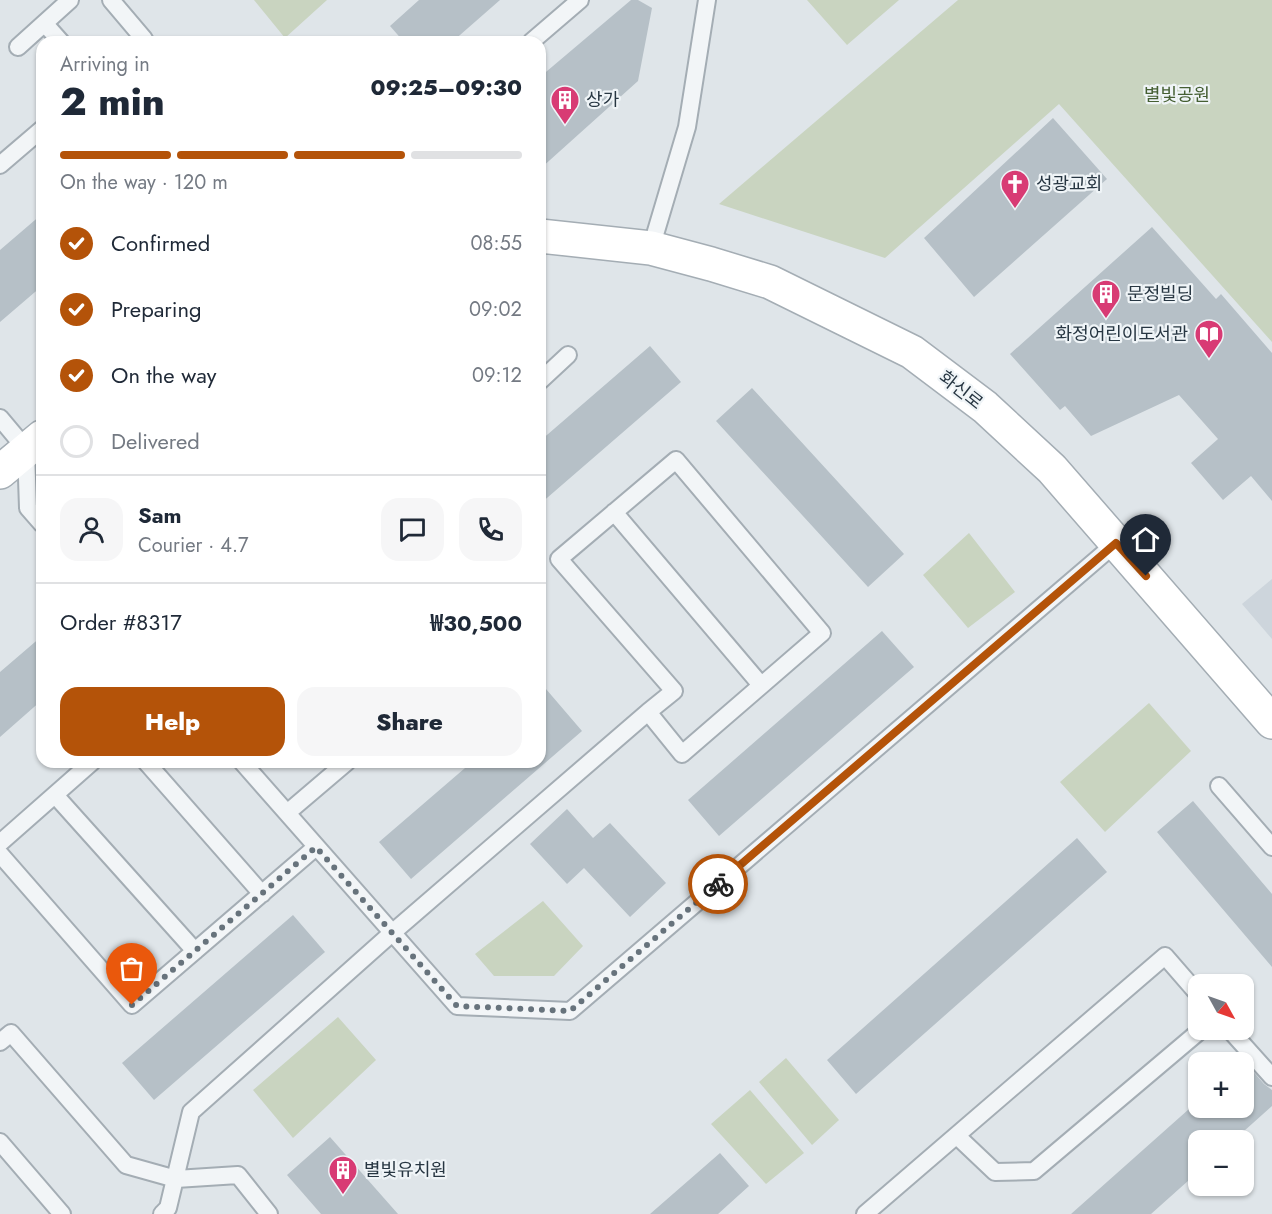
<!DOCTYPE html>
<html lang="en">
<head>
<meta charset="utf-8">
<style>
  :root { --surface:#fff; --page:#f6f6f7; --text:#1f2937; --muted:#747a83; --line:#e0e1e3; --accent:#b45309 }
  body { margin:0; font-family:Jost,"Noto Sans KR",sans-serif; background:var(--page); color:var(--text); height:100vh; display:flex; flex-direction:column; font-size:22px; white-space:nowrap }
  * { box-sizing:border-box; margin:0 }
  p { font-size:20px; color:var(--muted) }
  .icon { flex:none; width:33px; height:33px; fill:none; stroke:currentColor; stroke-width:2; stroke-linecap:round; stroke-linejoin:round }
  .map { position:relative; flex:1; overflow:hidden }
  .panel { position:absolute; left:36px; top:36px; width:510px; height:732px; display:flex; flex-direction:column; background:var(--surface); border-radius:18px; box-shadow:0 2px 4px #0004 }
  .panel>* { flex:none }
  .needle { width:39px; rotate:130deg }
  .controls { position:absolute; left:1188px; top:974px; display:grid; gap:12px }
  .controls a { display:grid; place-items:center; width:66px; height:66px; border-radius:12px; background:var(--surface); box-shadow:0 2px 4px #0004; font-size:30px }
  .pin { position:absolute; display:grid; place-items:center; width:51px; height:51px; color:#fff; margin:-62px -26px; border-radius:50% 50% 50% 0; rotate:-45deg; box-shadow:0 0 6px #0007 }
  .pin .icon { rotate:45deg }
  .courier { position:absolute; display:grid; place-items:center; width:60px; height:60px; margin:-30px; border:4px solid #b45309; border-radius:50%; background:#fff; color:#222; box-shadow:0 2px 8px #0007 }
  .head em { font-style:normal; font-weight:800 }
  .head div { display:flex; flex-direction:column-reverse }
  .head { display:flex; align-items:center; justify-content:space-between; height:102px; padding:0 24px }
  h1 { font-size:39px; font-weight:800; line-height:45px }
  .bar { display:grid; grid-template-columns:repeat(4,1fr); gap:9px 6px; align-content:center; height:72px; padding:0 24px }
  .bar i { height:8px; border-radius:4px; background:var(--line) }
  .bar .on { background:var(--accent) }
  .bar p { grid-column:span 4 }
  .line { display:flex; align-items:center; gap:15px; padding:0 24px; border-top:2px solid var(--line) }
  .line div { flex:1 }
  .round { display:grid; place-items:center; flex:none; width:63px; height:63px; border-radius:18px; background:var(--page) }
  ol { padding:0 24px; list-style:none }
  li { display:flex; align-items:center; gap:18px; height:66px }
  li p { margin-inline-start:auto }
  li .icon { padding:6px; border-radius:50%; background:var(--accent); color:#fff; stroke-width:4 }
  li:last-child { color:var(--muted) }
  li i { width:33px; height:33px; border:3px solid var(--line); border-radius:50% }
  .cta { display:flex; gap:12px; margin-top:auto; padding:12px 24px }
  .cta a { flex:1; height:69px; border-radius:18px; background:var(--accent); color:#fff; font-size:24px; font-weight:800; line-height:69px; text-align:center }
  .cta a+a { background:var(--page); color:var(--text) }
  .map>svg:first-child { display:block }
  .built { fill:#cdd5dc }
  .green { fill:#c9d4c0 }
  .building { fill:#b6c0c7 }
  .lines { fill:none; stroke-linecap:round; stroke-linejoin:round }
  .service-casing { stroke:#a4adb4; stroke-width:20 }
  .secondary-casing { stroke:#a4adb4; stroke-width:36 }
  .service { stroke:#f2f5f7; stroke-width:16 }
  .secondary { stroke:#fff; stroke-width:33 }
  .done { stroke:#67737c; stroke-width:6; stroke-dasharray:0 10.8 }
  .route { stroke:#b45309; stroke-width:8 }
  .labels { text-anchor:middle; dominant-baseline:central; stroke-width:4.5; stroke-linejoin:round; paint-order:stroke }
  .park-label { font-size:18px; fill:#455f33; stroke:#eff4f7 }
  .poi-label { font-size:18px; fill:#273642; stroke:#eff4f7; text-anchor:start }
  .street-label { font-size:18px; fill:#273642; stroke:#eff4f7 }
</style>
</head>
<body>
<div class="map">
<svg width="1272" height="1214" viewBox="0 0 1272 1214">
  <rect width="100%" height="100%" fill="#dfe5e9"/>
  <path class="built" d="M1272,579V639L1242,604Z"/>
  <path class="green" d="M254,0H327L285,38Z
    M807,0H899L847,45Z
    M958,0H1272V342L1059,104L885,258L719,204Z
    M969,533L1015,592L968,628L923,575Z
    M1149,703L1191,751L1105,832L1060,782Z
    M543,901L583,946L554,976H494L475,954Z
    M338,1017L376,1060L293,1138L253,1090Z
    M786,1058L839,1120L812,1145L759,1082Z
    M750,1090L804,1153L766,1184L711,1124Z"/>
  <path class="building" d="M419,0H500L452,42H404L390,26Z
    M631,0H638L652,8L638,81L540,169V77Z
    M1053,118L1107,179L974,297L924,238Z
    M42,214V286L0,322V250Z
    M1152,227L1216,299L1221,294L1272,353V501L1251,476L1223,500L1191,463L1218,439L1179,395L1091,436L1065,406L1060,410L1010,354Z
    M650,346L681,382L540,504V441Z
    M752,388L904,554L868,587L716,421Z
    M882,631L914,667L719,836L688,800Z
    M42,636V700L0,737V672Z
    M540,682L582,731L411,879L379,842L472,762H540Z
    M1193,801L1272,894V967L1157,832Z
    M567,809L593,838L610,823L666,883L630,917L584,868L567,884L530,844Z
    M1077,838L1107,872L856,1094L827,1060Z
    M293,915L325,952L154,1100L122,1063Z
    M1244,1061L1264,1084L1272,1090V1106L1234,1140H1198V1172L1151,1214H1071L1198,1101V1107H1244Z
    M330,1137L398,1214H321L287,1175Z
    M720,1153L749,1186L718,1214H650Z"/>
  <g class="lines">
    <g class="service-casing">
      <path id="service" d="M111,0L144,39L141,42
        M45,24L61,42
        M531,42L580,0
        M18,47L70,0
        M0,165L42,129
        M651,248L687,127L707,0
        M540,381L568,355
        M0,418L26,449L28,508L42,524
        M614,512L761,685
        M146,762L262,894
        M242,762L457,1006L570,1011L1116,543
        M1219,786L1272,847
        M55,795L195,951
        M287,813L347,762
        M0,843L92,762
        M0,854L132,1005L316,847
        M1229,1029L1272,1077
        M0,1042L11,1033L126,1165L176,1179L238,1175L269,1214
        M957,1136L995,1172L1034,1171L1202,1029
        M0,1142L62,1214
        M162,1214L168,1208L191,1112L392,933L648,712L674,691L559,559L676,460L822,633L682,754L648,712
        M865,1214L1165,956L1198,994"/>
    </g>
    <g class="secondary-casing">
      <path id="secondary" d="M540,236L651,248L711,264L770,282L912,352L985,407L1052,469L1272,722
        M0,472L42,437"/>
    </g>
    <use href="#service" class="service"/>
    <use href="#secondary" class="secondary"/>
  </g>
  <g class="lines">
    <path class="done" d="M132,1005L316,847L457,1006L570,1011L718,884"/>
    <path class="route" d="M718,884L1116,543L1146,576"/>
  </g>
  <defs>
    <g id="building-pin" transform="scale(1.5)"><path d="M0 17L-7.5 6A9.5 9.5 0 1 1 7.5 6Z" fill="#d83b74" stroke="#eff4f7"/><path d="M-4-6H4V6H1V3H-1V6H-4ZM-2.5-4.3h1.7v1.8h-1.7ZM.8-4.3h1.7v1.8H.8ZM-2.5-1h1.7V.8h-1.7ZM.8-1h1.7V.8H.8Z" fill="#fff"/></g>
    <g id="church-pin" transform="scale(1.5)"><path d="M0 17L-7.5 6A9.5 9.5 0 1 1 7.5 6Z" fill="#d83b74" stroke="#eff4f7"/><path d="M-1.2-6h2.4v3.5h3.3v2.4h-3.3V6h-2.4V-.1h-3.3v-2.4h3.3Z" fill="#fff"/></g>
    <g id="library-pin" transform="scale(1.5)"><path d="M0 17L-7.5 6A9.5 9.5 0 1 1 7.5 6Z" fill="#d83b74" stroke="#eff4f7"/><path d="M-6-4Q-3-5.5-.7-3.5V5Q-3 3-6 4ZM6-4Q3-5.5 .7-3.5V5Q3 3 6 4Z" fill="#fff"/></g>
  </defs>
  <g fill-rule="evenodd">
    <use href="#building-pin" x="565" y="100"/>
    <use href="#church-pin" x="1015" y="184"/>
    <use href="#building-pin" x="1106" y="294"/>
    <use href="#library-pin" x="1209" y="334"/>
    <use href="#building-pin" x="343" y="1170"/>
  </g>
  <g class="labels">
    <g class="park-label">
      <text x="1177" y="95">별빛공원</text>
    </g>
    <g class="poi-label">
      <text x="586" y="100">상가</text>
      <text x="1036" y="184">성광교회</text>
      <text x="1127" y="294">문정빌딩</text>
      <text x="1188" y="334" text-anchor="end">화정어린이도서관</text>
      <text x="364" y="1170">별빛유치원</text>
    </g>
    <g class="street-label">
      <text transform="translate(961 390) rotate(38)">화신로</text>
    </g>
  </g>
</svg>
<div class="controls">
<a><svg class="needle" viewBox="-14 -14 28 28"><path d="M0-13l5 13h-10z" fill="#e53935"/><path d="M0 13l5-13h-10z" fill="#747a83"/></svg></a>
<a>+</a>
<a>−</a>
</div>
<div class="pin" style="left:132px;top:1005px;background:#ea580c"><svg class="icon" aria-label="bag" viewBox="0 0 24 24"><path d="M5 8h14l-1 12H6zM9 8a3 3 0 0 1 6 0"/></svg></div>
<div class="pin" style="left:1146px;top:576px;background:#1f2937"><svg class="icon" aria-label="home" viewBox="0 0 24 24"><path d="M3 11l9-7 9 7M6 9v11h12V9"/></svg></div>
<div class="courier" style="left:718px;top:884px"><svg class="icon" aria-label="bike" viewBox="0 0 24 24"><circle cx="6" cy="16" r="4"/><circle cx="18" cy="16" r="4"/><path d="M6 16l4-8h5l3 8M10 8l3 8H6M13 5h3"/></svg></div>
<section class="panel">
<div class="head"><div><h1>2 min</h1><p>Arriving in</p></div><em>09:25–09:30</em></div>
<div class="bar"><i class="on"></i><i class="on"></i><i class="on"></i><i></i><p>On the way · 120 m</p></div>
<ol>
<li><svg class="icon" aria-label="check" viewBox="0 0 24 24"><path d="M5 12l5 5 9-10"/></svg>Confirmed<p>08:55</p></li>
<li><svg class="icon" aria-label="check" viewBox="0 0 24 24"><path d="M5 12l5 5 9-10"/></svg>Preparing<p>09:02</p></li>
<li><svg class="icon" aria-label="check" viewBox="0 0 24 24"><path d="M5 12l5 5 9-10"/></svg>On the way<p>09:12</p></li>
<li><i></i>Delivered</li>
</ol>
<div class="line" style="height:108px"><a class="round"><svg class="icon" aria-label="person" viewBox="0 0 24 24"><circle cx="12" cy="8" r="4"/><path d="M4 21q1-7 8-7t8 7"/></svg></a><div><b>Sam</b><p>Courier · 4.7</p></div><a class="round"><svg class="icon" aria-label="chat" viewBox="0 0 24 24"><path d="M4 5h16v11H9l-5 4z"/></svg></a><a class="round"><svg class="icon" aria-label="phone" viewBox="0 0 24 24"><path d="M5 4h4l2 5-3 2q2 4 5 5l2-3 5 2v4C11 20 4 13 5 4z"/></svg></a></div>
<div class="line" style="height:78px"><div>Order #8317</div><b>₩30,500</b></div>
<div class="cta"><a>Help</a><a>Share</a></div>
</section>
</div>
</body>
</html>
